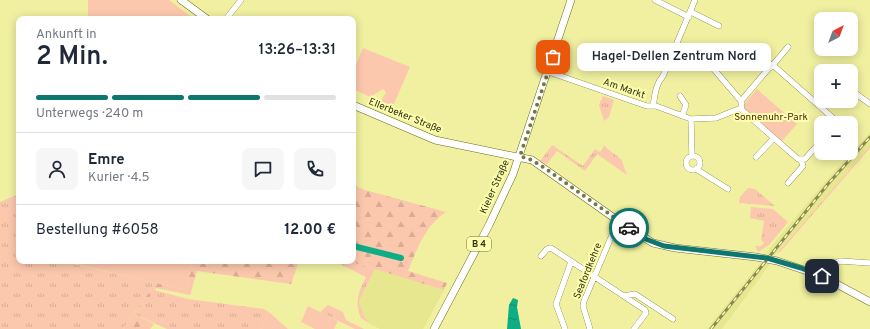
<!DOCTYPE html>
<html lang="de">
<head>
<meta charset="utf-8">
<style>
  :root { --surface:#fff; --page:#f6f6f7; --text:#1f2937; --muted:#747a83; --line:#e0e1e3; --accent:#0f766e }
  body { margin:0; font-family:Overpass,sans-serif; background:var(--page); color:var(--text); height:100vh; display:flex; flex-direction:column; font-size:15px; white-space:nowrap }
  * { box-sizing:border-box; margin:0 }
  p { font-size:13px; color:var(--muted) }
  .icon { flex:none; width:22px; height:22px; fill:none; stroke:currentColor; stroke-width:2; stroke-linecap:round; stroke-linejoin:round }
  .map { position:relative; flex:1; overflow:hidden }
  .sheet { position:absolute; left:16px; top:16px; width:340px; height:248px; display:flex; flex-direction:column; background:var(--surface); border-radius:8px; box-shadow:0 2px 10px #0003 }
  .sheet>* { flex:none }
  .needle { width:26px; rotate:41deg }
  .fabs { position:absolute; left:814px; top:12px; display:grid; gap:8px }
  .fabs a { display:grid; place-items:center; width:44px; height:44px; border-radius:8px; background:var(--surface); box-shadow:0 2px 10px #0003; font-size:20px }
  .pin { position:absolute; display:grid; place-items:center; width:34px; height:34px; color:#fff; margin:-17px; border-radius:8px; box-shadow:0 2px 6px #0006 }
  .courier { position:absolute; display:grid; place-items:center; width:40px; height:40px; margin:-20px; border:3px solid #0f766e; border-radius:50%; background:#fff; color:#222; box-shadow:0 1px 5px #0007 }
  .bubble { position:absolute; height:28px; border-radius:8px; background:var(--surface); box-shadow:0 2px 10px #0003; font-size:13px; font-weight:600; line-height:28px; text-align:center }
  .overview em { font-style:normal; font-weight:600 }
  .overview div { display:flex; flex-direction:column-reverse }
  .overview { display:flex; align-items:center; justify-content:space-between; height:68px; padding:0 20px }
  h1 { font-size:26px; font-weight:600; line-height:30px }
  .bar { display:grid; grid-template-columns:repeat(4,1fr); gap:6px 4px; align-content:center; height:48px; padding:0 20px }
  .bar i { height:5px; border-radius:3px; background:var(--line) }
  .bar .selected { background:var(--accent) }
  .bar p { grid-column:span 4 }
  .line { display:flex; align-items:center; gap:10px; padding:0 20px; border-top:1px solid var(--line) }
  .line div { flex:1 }
  .round { display:grid; place-items:center; flex:none; width:42px; height:42px; border-radius:8px; background:var(--page) }
  .map>svg:first-child { display:block }
  .built { fill:#e6e78e }
  .grass { fill:url(#grass-tufts) }
  .forest { fill:url(#forest-firs) }
  .park { fill:#fcc8ad }
  .water { fill:url(#water-ripples) }
  .lines { fill:none; stroke-linecap:round; stroke-linejoin:round }
  .canal { stroke:#0dad86; stroke-width:6 }
  .minor-casing { stroke:#6e6d1b; stroke-width:6 }
  .major-casing { stroke:#6e6d1b; stroke-width:8 }
  .minor { stroke:#fff; stroke-width:5.5 }
  .major { stroke:#fff; stroke-width:7 }
  .rail-casing { stroke:#898953; stroke-width:3 }
  .rail { stroke:#fdfead; stroke-width:1.5; stroke-dasharray:4.5; stroke-linecap:butt }
  .done { stroke:#767645; stroke-width:4; stroke-dasharray:0 7.2 }
  .route { stroke:#0f766e; stroke-width:5 }
  .labels { text-anchor:middle; dominant-baseline:central; stroke-width:4; stroke-linejoin:round; paint-order:stroke }
  .shield { fill:#fdfead; stroke:#717142; stroke-width:1 }
  .shield-label { font-size:9px; font-weight:bold; fill:#353514 }
  .street-label { font-size:10px; fill:#353514; stroke:#fdfead }
  .park-label { font-size:10px; fill:#49240e; stroke:#fdfead }
</style>
</head>
<body>
<div class="map">
<svg width="870" height="329" viewBox="0 0 870 329">
  <defs>
    <pattern id="grass-tufts" width="24" height="20" patternUnits="userSpaceOnUse"><rect width="24" height="20" fill="#fcc8ad"/><path d="M3 7l-1-3M5 7V3M7 7l1-3M15 17l-1-3M17 17v-4M19 17l1-3" fill="none" stroke="#d9ac94"/></pattern>
    <pattern id="forest-firs" width="22" height="20" patternUnits="userSpaceOnUse"><rect width="22" height="20" fill="#fcc8ad"/><path d="M5 1l3.5 6h-7zM16 11l3.5 6h-7z" fill="#d9ac94"/></pattern>
    <pattern id="water-ripples" width="26" height="14" patternUnits="userSpaceOnUse"><rect width="26" height="14" fill="#0dad86"/><path d="M2 4q2-2 4 0t4 0M15 11q2-2 4 0t4 0" fill="none" stroke="#0e8e6c"/></pattern>
  </defs>
  <rect width="100%" height="100%" fill="#f0f0a0"/>
  <path class="built" d="M870,132V146L775,255L766,253L825,182Z
    M761,262L770,264L722,329H707Z
    M375,269L444,290L423,329H380L370,324L364,316L359,301Z"/>
  <path class="grass" d="M603,96L614,100L609,117L604,121L599,105Z
    M552,145L583,166L595,149L600,152L604,146L621,159L627,175L597,154L585,171L557,151L547,164L540,161Z
    M870,146V148L780,252H778Z
    M748,188L755,189L775,206L739,203L740,197Z
    M19,194V249L16,253L19,254V261H59L153,282L151,290L123,329H0V202Z
    M751,207L773,209L788,222L769,245L758,252L755,246H761L764,243L761,240L764,221L750,218Z
    M334,261H348L375,269L359,301L364,316L370,324L361,318C354,302 359,291 366,277Z
    M154,290L188,299L264,309L269,312L261,329H167L136,315Z
    M328,305L343,312L346,320L364,329H355L320,312Z"/>
  <path class="forest" d="M353,185L365,190L446,212C425,226 417,249 408,271L447,283L444,290L348,261H353Z
    M192,261H299L291,284L197,271L190,295L156,288L136,315L154,324L150,329H123L151,290L153,282L186,290Z"/>
  <path class="park" d="M88,0H169L194,19H88Z
    M363,48L410,67L393,106L381,101L386,92L383,89L370,97L353,89V72Z
    M757,89L797,124L782,141L744,109L745,103Z
    M71,261H192L186,290L71,263Z
    M308,306L338,321L334,329H315L301,322Z
    M269,312L288,329H261Z"/>
  <path class="water" d="M513,298L518,300L517,307L521,329H507L509,305Z"/>
  <g class="lines">
    <path class="canal" d="M353,246L401,258"/>
    <g class="minor-casing">
      <path id="minor" d="M655,0L689,17
        M691,12L719,26
        M226,19L241,0
        M753,49L772,66L788,47
        M712,67L741,101
        M549,72L638,103L647,106H656L691,119L716,118L741,108
        M851,90L870,104
        M680,96L686,105L682,116
        M653,106C655,96 655,85 663,76L695,0
        M819,106L823,101
        M691,119L692,156
        M821,141L805,159H798L742,110L741,101L769,68L774,66L833,118L835,123
        M686 163a7 7 0 1 1 14 0a7 7 0 1 1-14 0Z
        M756,157L774,138
        M696,169L728,189
        M788,183L803,166L801,160
        M541,256L547,249L551,248L645,310L646,313L634,329
        M822,276L834,264L840,261L870,263
        M624,296L635,294L673,319
        M565,329L556,304L571,262
        M590,329L583,306L584,301L618,221"/>
    </g>
    <g class="major-casing">
      <path id="major" d="M181,0L207,19
        M353,105L435,140L532,160L624,225L653,243L675,248L756,257L777,261L822,276L870,302
        M434,329L489,225L513,174L571,0"/>
    </g>
    <use href="#minor" class="minor"/>
    <use href="#major" class="major"/>
    <g class="rail-casing">
      <path id="rail" d="M711,329L828,184L870,137"/>
    </g>
    <use href="#rail" class="rail"/>
  </g>
  <g class="lines">
    <path class="done" d="M553,57L520,156L532,160L549,171L629,228"/>
    <path class="route" d="M629,228L643,238L664,246L767,258L801,268L822,276"/>
  </g>
  <g class="labels">
    <rect class="shield" x="467" y="237" width="24" height="14" rx="3"/>
    <g class="shield-label">
      <text x="479" y="244">B 4</text>
    </g>
    <g class="street-label">
      <text transform="translate(624 89) rotate(19)">Am Markt</text>
      <text transform="translate(405 116) rotate(22)">Ellerbeker Straße</text>
      <text transform="translate(495 187) rotate(-66)">Kieler Straße</text>
      <text transform="translate(588 271) rotate(-68)">Seafordkehre</text>
    </g>
    <g class="park-label">
      <text x="771" y="117">Sonnenuhr-Park</text>
    </g>
  </g>
</svg>
<div class="fabs">
<a><svg class="needle" viewBox="-14 -14 28 28"><path d="M0-13l5 13h-10z" fill="#e53935"/><path d="M0 13l5-13h-10z" fill="#747a83"/></svg></a>
<a>+</a>
<a>−</a>
</div>
<div class="pin" style="left:553px;top:57px;background:#ea580c"><svg class="icon" aria-label="bag" viewBox="0 0 24 24"><path d="M5 8h14l-1 12H6zM9 8a3 3 0 0 1 6 0"/></svg></div>
<div class="pin" style="left:822px;top:276px;background:#1f2937"><svg class="icon" aria-label="home" viewBox="0 0 24 24"><path d="M3 11l9-7 9 7M6 9v11h12V9"/></svg></div>
<div class="courier" style="left:629px;top:228px"><svg class="icon" aria-label="car" viewBox="0 0 24 24"><path d="M5 17H2v-5l4-1 3-4h7l3 4 3 1v5h-3M9 17h6M6 11h13"/><circle cx="7" cy="17" r="2"/><circle cx="17" cy="17" r="2"/></svg></div>
<div class="bubble" style="left:577px;top:43px;width:194px">Hagel-Dellen Zentrum Nord</div>
<section class="sheet">
<div class="overview"><div><h1>2 Min.</h1><p>Ankunft in</p></div><em>13:26–13:31</em></div>
<div class="bar"><i class="selected"></i><i class="selected"></i><i class="selected"></i><i></i><p>Unterwegs · 240 m</p></div>
<div class="line" style="height:72px"><a class="round"><svg class="icon" aria-label="person" viewBox="0 0 24 24"><circle cx="12" cy="8" r="4"/><path d="M4 21q1-7 8-7t8 7"/></svg></a><div><b>Emre</b><p>Kurier · 4.5</p></div><a class="round"><svg class="icon" aria-label="chat" viewBox="0 0 24 24"><path d="M4 5h16v11H9l-5 4z"/></svg></a><a class="round"><svg class="icon" aria-label="phone" viewBox="0 0 24 24"><path d="M5 4h4l2 5-3 2q2 4 5 5l2-3 5 2v4C11 20 4 13 5 4z"/></svg></a></div>
<div class="line" style="height:52px"><div>Bestellung #6058</div><b>12.00 €</b></div>
</section>
</div>
</body>
</html>
